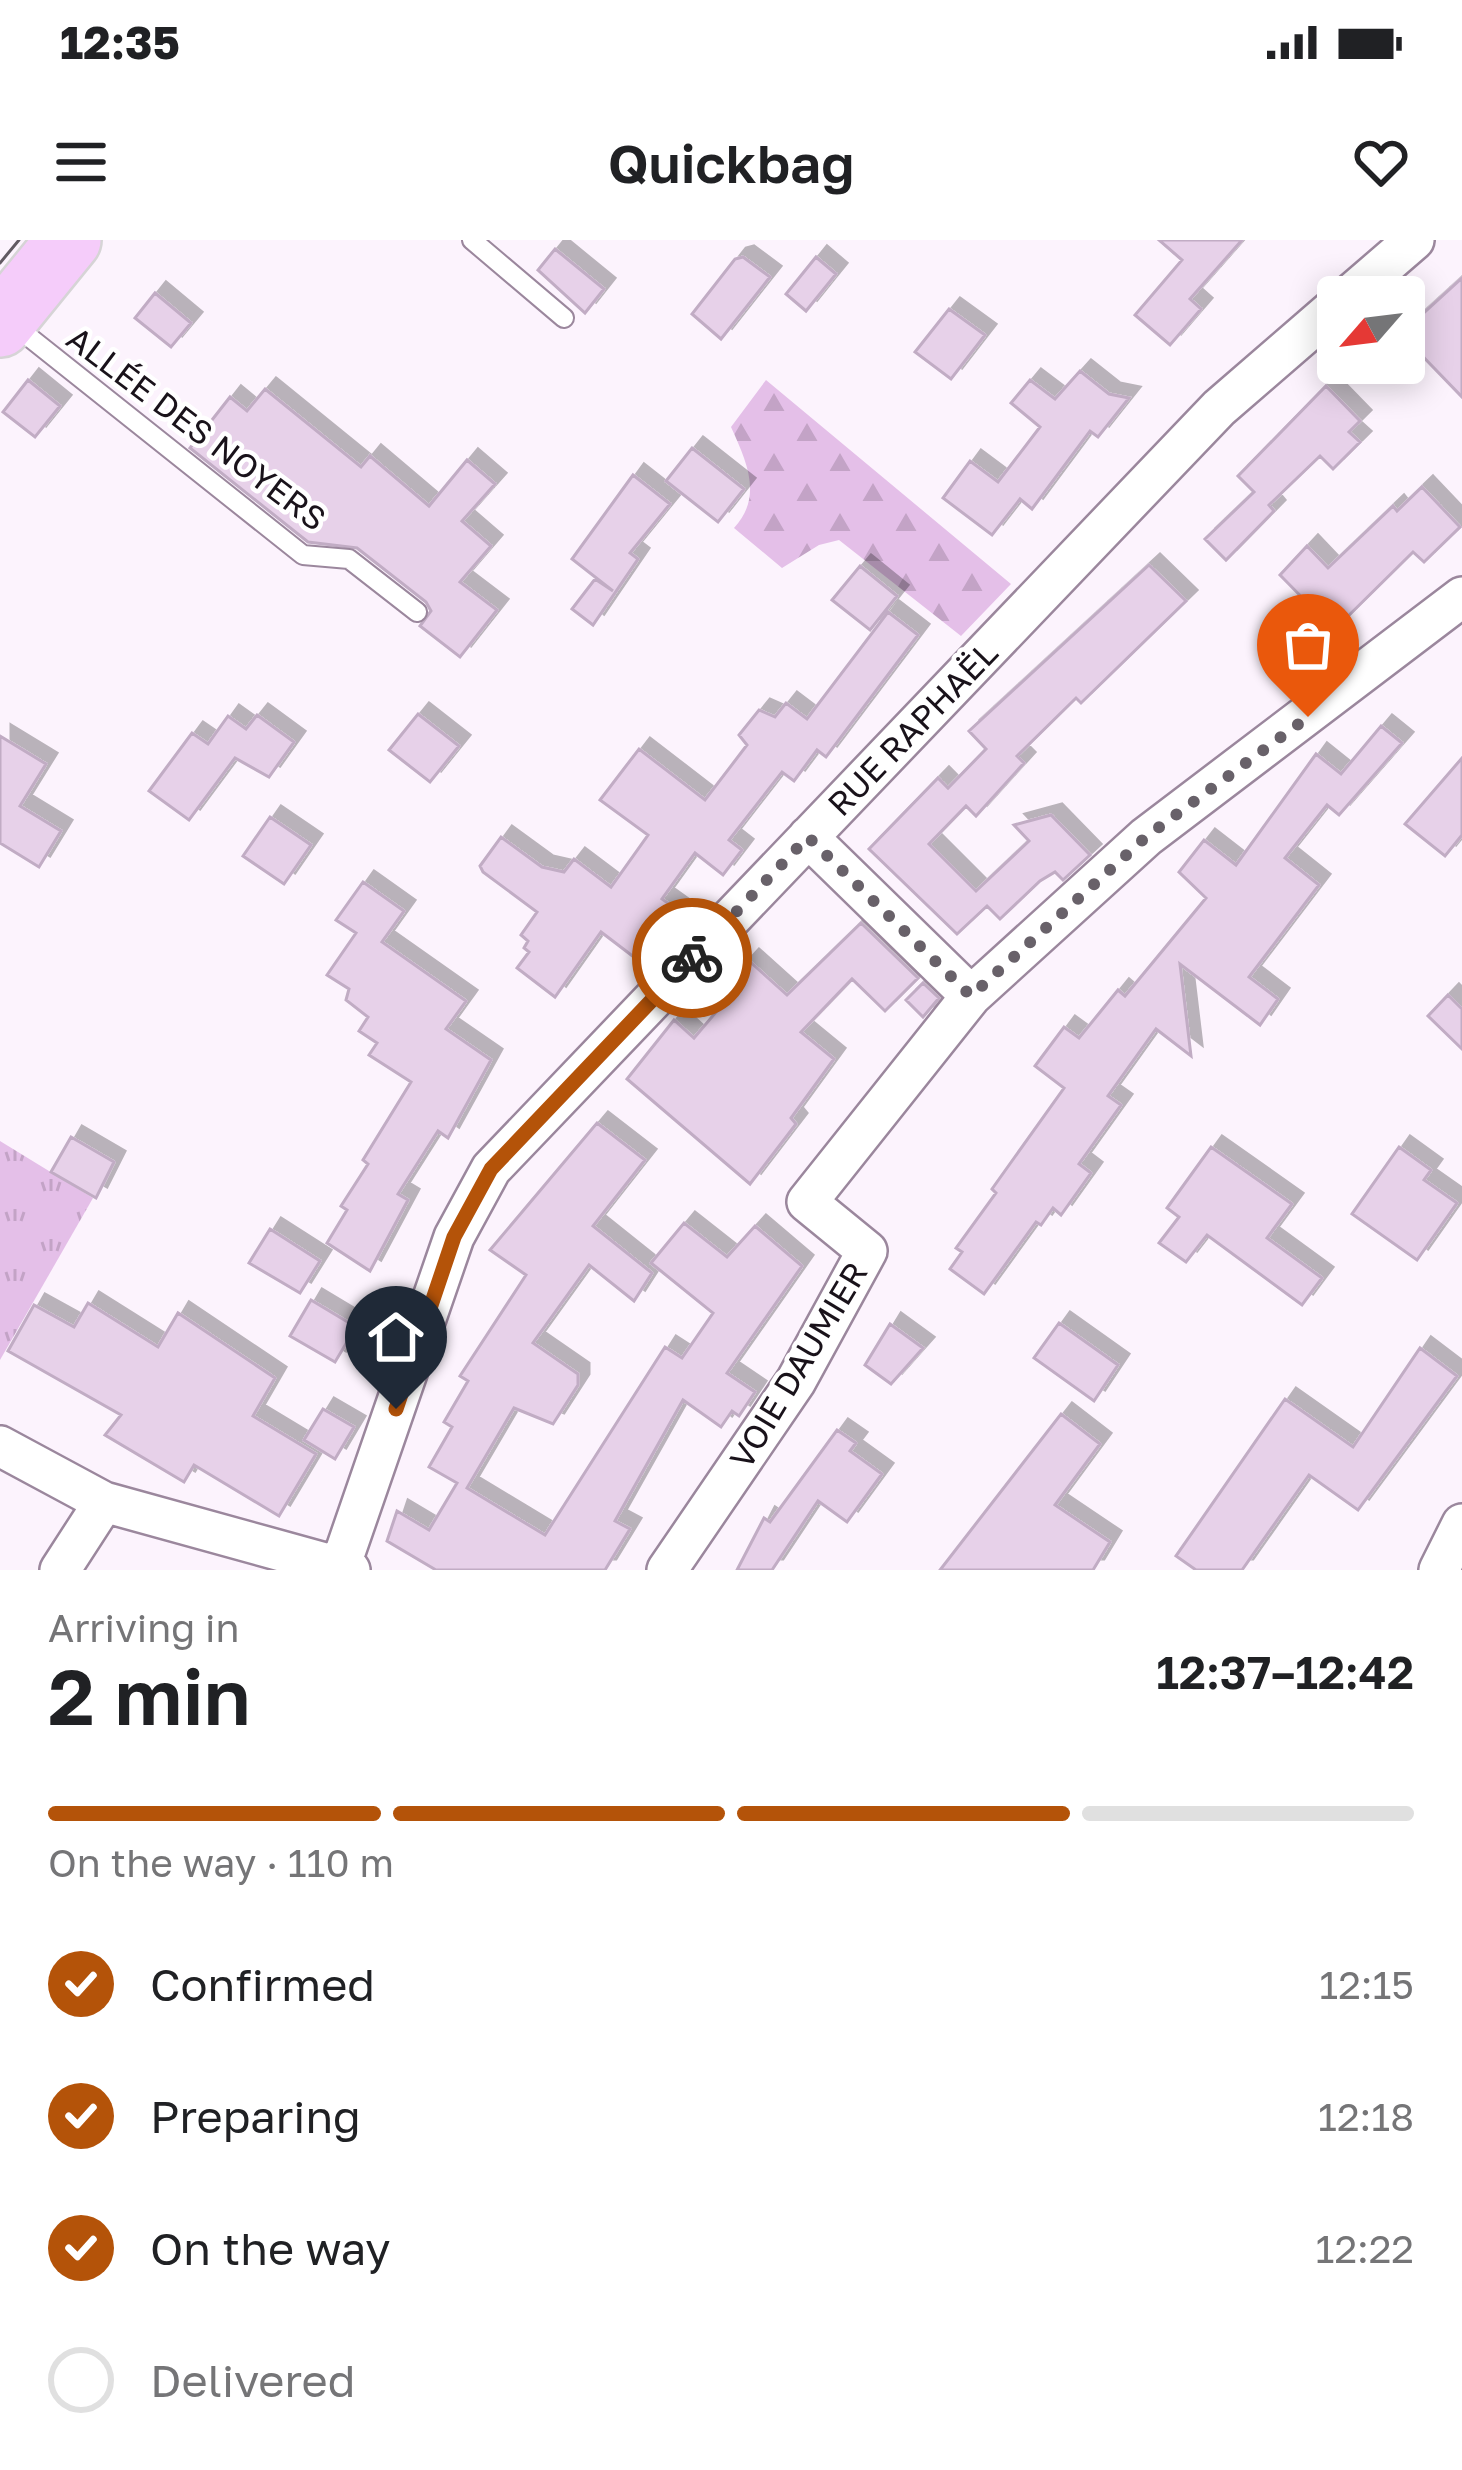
<!DOCTYPE html>
<html lang="en">
<head>
<meta charset="utf-8">
<style>
  :root { --surface:#fff; --page:#f6f6f6; --text:#202124; --muted:#757577; --line:#e0e0e0; --accent:#b45309 }
  body { margin:0; font-family:"Golos Text",sans-serif; background:var(--page); color:var(--text); height:100vh; display:flex; flex-direction:column; font-size:45px; white-space:nowrap }
  * { box-sizing:border-box; margin:0 }
  p { font-size:39px; color:var(--muted) }
  .icon { flex:none; width:66px; height:66px; fill:none; stroke:currentColor; stroke-width:2; stroke-linecap:round; stroke-linejoin:round }
  .map { position:relative; height:1330px; overflow:hidden }
  .details { display:flex; flex-direction:column; background:var(--surface); flex:1 }
  .details>* { flex:none }
  .needle { width:78px; rotate:242deg }
  .buttons { position:absolute; left:1317px; top:36px; display:grid; gap:24px }
  .buttons a { display:grid; place-items:center; width:108px; height:108px; border-radius:12px; background:var(--surface); box-shadow:0 6px 30px #0003; font-size:60px }
  .pin { position:absolute; display:grid; place-items:center; width:102px; height:102px; color:#fff; margin:-123px -51px; border-radius:50% 50% 50% 0; rotate:-45deg; box-shadow:0 0 12px #0007 }
  .pin .icon { rotate:45deg }
  .courier { position:absolute; display:grid; place-items:center; width:120px; height:120px; margin:-60px; border:9px solid #b45309; border-radius:50%; background:#fff; color:#222; box-shadow:0 3px 15px #0007 }
  .summary em { font-style:normal; font-weight:600 }
  .summary div { display:flex; flex-direction:column-reverse }
  .summary { display:flex; align-items:center; justify-content:space-between; height:204px; padding:0 48px }
  h1 { font-size:78px; font-weight:600; line-height:90px }
  .bar { display:grid; grid-template-columns:repeat(4,1fr); gap:18px 12px; align-content:center; height:144px; padding:0 48px }
  .bar i { height:15px; border-radius:9px; background:var(--line) }
  .bar .active { background:var(--accent) }
  .bar p { grid-column:span 4 }
  ol { padding:0 48px; list-style:none }
  li { display:flex; align-items:center; gap:36px; height:132px }
  li p { margin-inline-start:auto }
  li .icon { padding:12px; border-radius:50%; background:var(--accent); color:#fff; stroke-width:4 }
  li:last-child { color:var(--muted) }
  li i { width:66px; height:66px; border:6px solid var(--line); border-radius:50% }
  .status { display:flex; justify-content:space-between; align-items:center; height:84px; padding:0 60px; background:var(--surface); direction:ltr }
  .status svg { height:33px; fill:currentColor }
  header { display:flex; justify-content:space-between; align-items:center; height:156px; padding:0 48px; background:var(--surface); font-size:54px; font-weight:600 }
  .map>svg:first-child { display:block }
  .grass { fill:url(#grass-tufts) }
  .forest { fill:url(#forest-firs) }
  .building { fill:#e7d1e9; stroke:#c1acc4; stroke-width:3; filter:url(#shadow) }
  .lines { fill:none; stroke-linecap:round; stroke-linejoin:round }
  .lane-casing { stroke:#9b879d; stroke-width:22 }
  .street-casing { stroke:#9b879d; stroke-width:44 }
  .primary-casing { stroke:#d6d4d6; stroke-width:68 }
  .lane { stroke:#fff; stroke-width:18 }
  .street { stroke:#fff; stroke-width:39 }
  .primary { stroke:#f5ccfa; stroke-width:63 }
  .tram { stroke:#625a63; stroke-width:3 }
  .done { stroke:#686169; stroke-width:12; stroke-dasharray:0 21.6 }
  .route { stroke:#b45309; stroke-width:15 }
  .labels { text-anchor:middle; dominant-baseline:central; stroke-width:9; stroke-linejoin:round; paint-order:stroke }
  .street-label { font-size:33px; fill:#19121a; stroke:#fff }
</style>
</head>
<body>
<div class="status"><b>12:35</b><svg viewBox="0 0 49 12"><path d="M0 12V9h3v3zM5 12V6h3v6zM10 12V3h3v9zM15 12V0h3v12zM26 1h20v11H26zM47 4h2v5h-2z"/></svg></div>
<header><svg class="icon" aria-label="menu" viewBox="0 0 24 24"><path d="M4 6h16M4 12h16M4 18h16"/></svg>Quickbag<svg class="icon" aria-label="heart" viewBox="0 0 24 24"><path d="M12 20l-8-8c-3-5 5-10 8-4 3-6 11-1 8 4z"/></svg></header>
<div class="map">
<svg width="1462" height="1330" viewBox="0 0 1462 1330">
  <defs>
    <pattern id="grass-tufts" width="24" height="20" patternUnits="userSpaceOnUse" patternTransform="scale(3)"><rect width="24" height="20" fill="#e4bfe8"/><path d="M3 7l-1-3M5 7V3M7 7l1-3M15 17l-1-3M17 17v-4M19 17l1-3" fill="none" stroke="#c3a3c6"/></pattern>
    <pattern id="forest-firs" width="22" height="20" patternUnits="userSpaceOnUse" patternTransform="scale(3)"><rect width="22" height="20" fill="#e4bfe8"/><path d="M5 1l3.5 6h-7zM16 11l3.5 6h-7z" fill="#c3a3c6"/></pattern>
    <filter id="shadow"><feDropShadow dx="11" dy="-11" stdDeviation="0" flood-color="#0004"/></filter>
  </defs>
  <rect width="100%" height="100%" fill="#fcf3fd"/>
  <path class="grass" d="M0,901L93,958L0,1120Z"/>
  <path class="forest" d="M766,140L1011,344L961,396L839,300L819,305L782,328L734,288C763,257 747,222 731,187Z"/>
  <path class="building" d="M1159,0H1242L1190,59L1201,69L1170,105L1135,75L1182,20Z
    M555,9L604,49L585,73L538,30Z
    M743,17L770,37L721,99L692,74L735,19Z
    M816,17L836,34L806,71L786,54Z
    M1462,38V157L1404,97V91Z
    M155,53L191,83L171,107L135,78Z
    M949,69L985,95L951,139L915,112Z
    M1080,131L1109,154L1129,158L1098,197L1090,191L1032,269L1020,259L992,295L943,258L970,221L998,242L1040,187L1011,163L1030,140L1055,159Z
    M28,140L60,166L35,197L3,172Z
    M1326,146L1360,181L1349,192L1360,202L1333,229L1320,216L1269,265L1274,271L1226,320L1205,299L1254,252L1238,236Z
    M265,149L361,227L370,216L429,266L467,220L495,244L462,281L491,306L460,342L497,370L460,417L420,386L431,371L426,362L357,308L308,302L190,208L230,157L247,171Z
    M692,208L744,249L718,282L666,241Z
    M633,235L670,264L630,313L638,319L593,385L572,369L595,339L613,351L572,319Z
    M1422,247L1460,287L1424,322L1413,312L1334,390L1280,335L1307,306L1328,328L1393,266L1397,271Z
    M1149,325L1186,361L1081,463L1076,458L1017,516L1024,523L976,576L966,566L929,604L976,651L1029,601L1014,585L1051,575L1090,615L1063,640L1055,632L1040,641L1000,679L987,666L957,694L869,609L938,538L948,548L986,509L969,491Z
    M860,326L897,356L870,390L832,360Z
    M888,372L918,395L826,517L817,510L794,541L782,532L729,600L742,610L723,635L695,613L662,659L690,679L677,693L643,724L601,692L555,757L517,728L529,712L524,708L528,701L521,695L537,672L483,632L480,626L501,597L542,627L564,632L574,619L611,647L648,595L600,560L639,509L705,560L747,505L739,495L759,470L775,477L786,463L807,479Z
    M418,474L459,506L430,542L389,510Z
    M257,475L294,502L269,537L235,518L189,580L149,551L192,493L208,504L228,476L246,489Z
    M1381,486L1402,503L1339,575L1327,565L1285,618L1319,645L1249,737L1278,759L1260,785L1180,724L1191,816L1156,789L1108,856L1121,865L1079,924L1091,933L1061,975L1053,968L1041,985L1036,982L984,1054L950,1029L962,1012L956,1008L996,953L992,949L1064,848L1035,826L1064,787L1079,798L1118,750L1125,756L1206,658L1179,632L1204,600L1236,625L1316,514L1341,534Z
    M0,496L46,524L20,566L61,591L39,627L0,603Z
    M1462,518V595L1445,616L1405,584Z
    M270,577L311,605L284,644L243,616Z
    M363,642L404,671L382,702L466,761L446,789L491,820L448,898L438,891L398,954L408,960L370,1031L327,1003L347,970L341,966L368,924L363,920L411,842L369,815L377,803L359,791L368,777L346,760L349,749L327,735L356,693L336,680Z
    M861,683L918,738L885,771L852,739L801,792L834,819L791,878L796,884L750,944L627,839L674,780L694,798L734,751L726,744L748,720L787,755Z
    M923,743L939,758L923,777L906,760Z
    M1448,755L1462,769V809L1428,776Z
    M597,883L645,920L593,986L652,1033L634,1061L589,1025L533,1103L578,1134V1145L553,1184L514,1168L467,1248L545,1295L665,1107L682,1118L713,1073L651,1023L684,983L727,1017L755,986L802,1026L727,1133L755,1152L739,1176L732,1171L721,1187L683,1160L615,1281L630,1289L605,1330H436L387,1301L397,1271L429,1290L457,1243L429,1227L452,1187L444,1182L468,1141L460,1136L526,1035L490,1010Z
    M71,897L114,922L96,958L51,932Z
    M1211,907L1292,964L1267,998L1322,1038L1302,1065L1207,995L1186,1022L1159,1003L1179,977L1167,968Z
    M1399,907L1431,930L1424,940L1457,963L1417,1020L1352,974Z
    M270,989L320,1021L300,1053L249,1023Z
    M311,1060L356,1087L335,1122L290,1096Z
    M88,1063L158,1107L178,1073L275,1138L253,1176L316,1214L279,1276L194,1225L184,1242L105,1195L121,1175L8,1111L34,1065L74,1087Z
    M1059,1083L1118,1125L1094,1161L1034,1118Z
    M890,1084L923,1108L891,1144L865,1125Z
    M1420,1108L1457,1136L1358,1270L1309,1235L1242,1330H1196L1176,1316L1285,1159L1353,1207Z
    M323,1169L354,1187L335,1219L304,1200Z
    M1061,1174L1100,1204L1055,1265L1110,1302L1093,1330H940Z
    M837,1190L856,1203L850,1211L882,1234L847,1282L818,1261L772,1330H737L764,1278L770,1282Z"/>
  <g class="lines">
    <g class="lane-casing">
      <path id="lane" d="M472,0L564,78
        M14,85L303,315L349,319L417,372"/>
    </g>
    <g class="street-casing">
      <path id="street" d="M1348,57L1414,0
        M808,597L971,756
        M0,1206L104,1262L350,1330
        M341,1324L454,997L491,929L1219,168L1338,65
        M60,1330L104,1262
        M667,1330L796,1141L867,1011L807,962L971,756L1146,597L1462,357
        M1439,1330L1462,1284"/>
    </g>
    <g class="primary-casing">
      <path id="primary" d="M0,85L69,0"/>
    </g>
    <use href="#lane" class="lane"/>
    <use href="#street" class="street"/>
    <use href="#primary" class="primary"/>
    <path class="tram" d="M0,23L19,0"/>
  </g>
  <g class="lines">
    <path class="done" d="M692,718L808,597L971,756L1146,597L1308,477"/>
    <path class="route" d="M396,1169L454,997L491,929L692,718"/>
  </g>
  <g class="labels">
    <g class="street-label">
      <text transform="translate(197 188) rotate(37)">ALLÉE DES NOYERS</text>
      <text transform="translate(912 488) rotate(-46)">RUE RAPHAËL</text>
      <text transform="translate(798 1125) rotate(-59)">VOIE DAUMIER</text>
    </g>
  </g>
</svg>
<div class="buttons">
<a><svg class="needle" viewBox="-14 -14 28 28"><path d="M0-13l5 13h-10z" fill="#e53935"/><path d="M0 13l5-13h-10z" fill="#757577"/></svg></a>
</div>
<div class="pin" style="left:1308px;top:477px;background:#ea580c"><svg class="icon" aria-label="bag" viewBox="0 0 24 24"><path d="M5 8h14l-1 12H6zM9 8a3 3 0 0 1 6 0"/></svg></div>
<div class="pin" style="left:396px;top:1169px;background:#1f2937"><svg class="icon" aria-label="home" viewBox="0 0 24 24"><path d="M3 11l9-7 9 7M6 9v11h12V9"/></svg></div>
<div class="courier" style="left:692px;top:718px"><svg class="icon" aria-label="bike" viewBox="0 0 24 24"><circle cx="6" cy="16" r="4"/><circle cx="18" cy="16" r="4"/><path d="M6 16l4-8h5l3 8M10 8l3 8H6M13 5h3"/></svg></div>
</div>
<section class="details">
<div class="summary"><div><h1>2 min</h1><p>Arriving in</p></div><em>12:37–12:42</em></div>
<div class="bar"><i class="active"></i><i class="active"></i><i class="active"></i><i></i><p>On the way · 110 m</p></div>
<ol>
<li><svg class="icon" aria-label="check" viewBox="0 0 24 24"><path d="M5 12l5 5 9-10"/></svg>Confirmed<p>12:15</p></li>
<li><svg class="icon" aria-label="check" viewBox="0 0 24 24"><path d="M5 12l5 5 9-10"/></svg>Preparing<p>12:18</p></li>
<li><svg class="icon" aria-label="check" viewBox="0 0 24 24"><path d="M5 12l5 5 9-10"/></svg>On the way<p>12:22</p></li>
<li><i></i>Delivered</li>
</ol>
</section>
</body>
</html>
